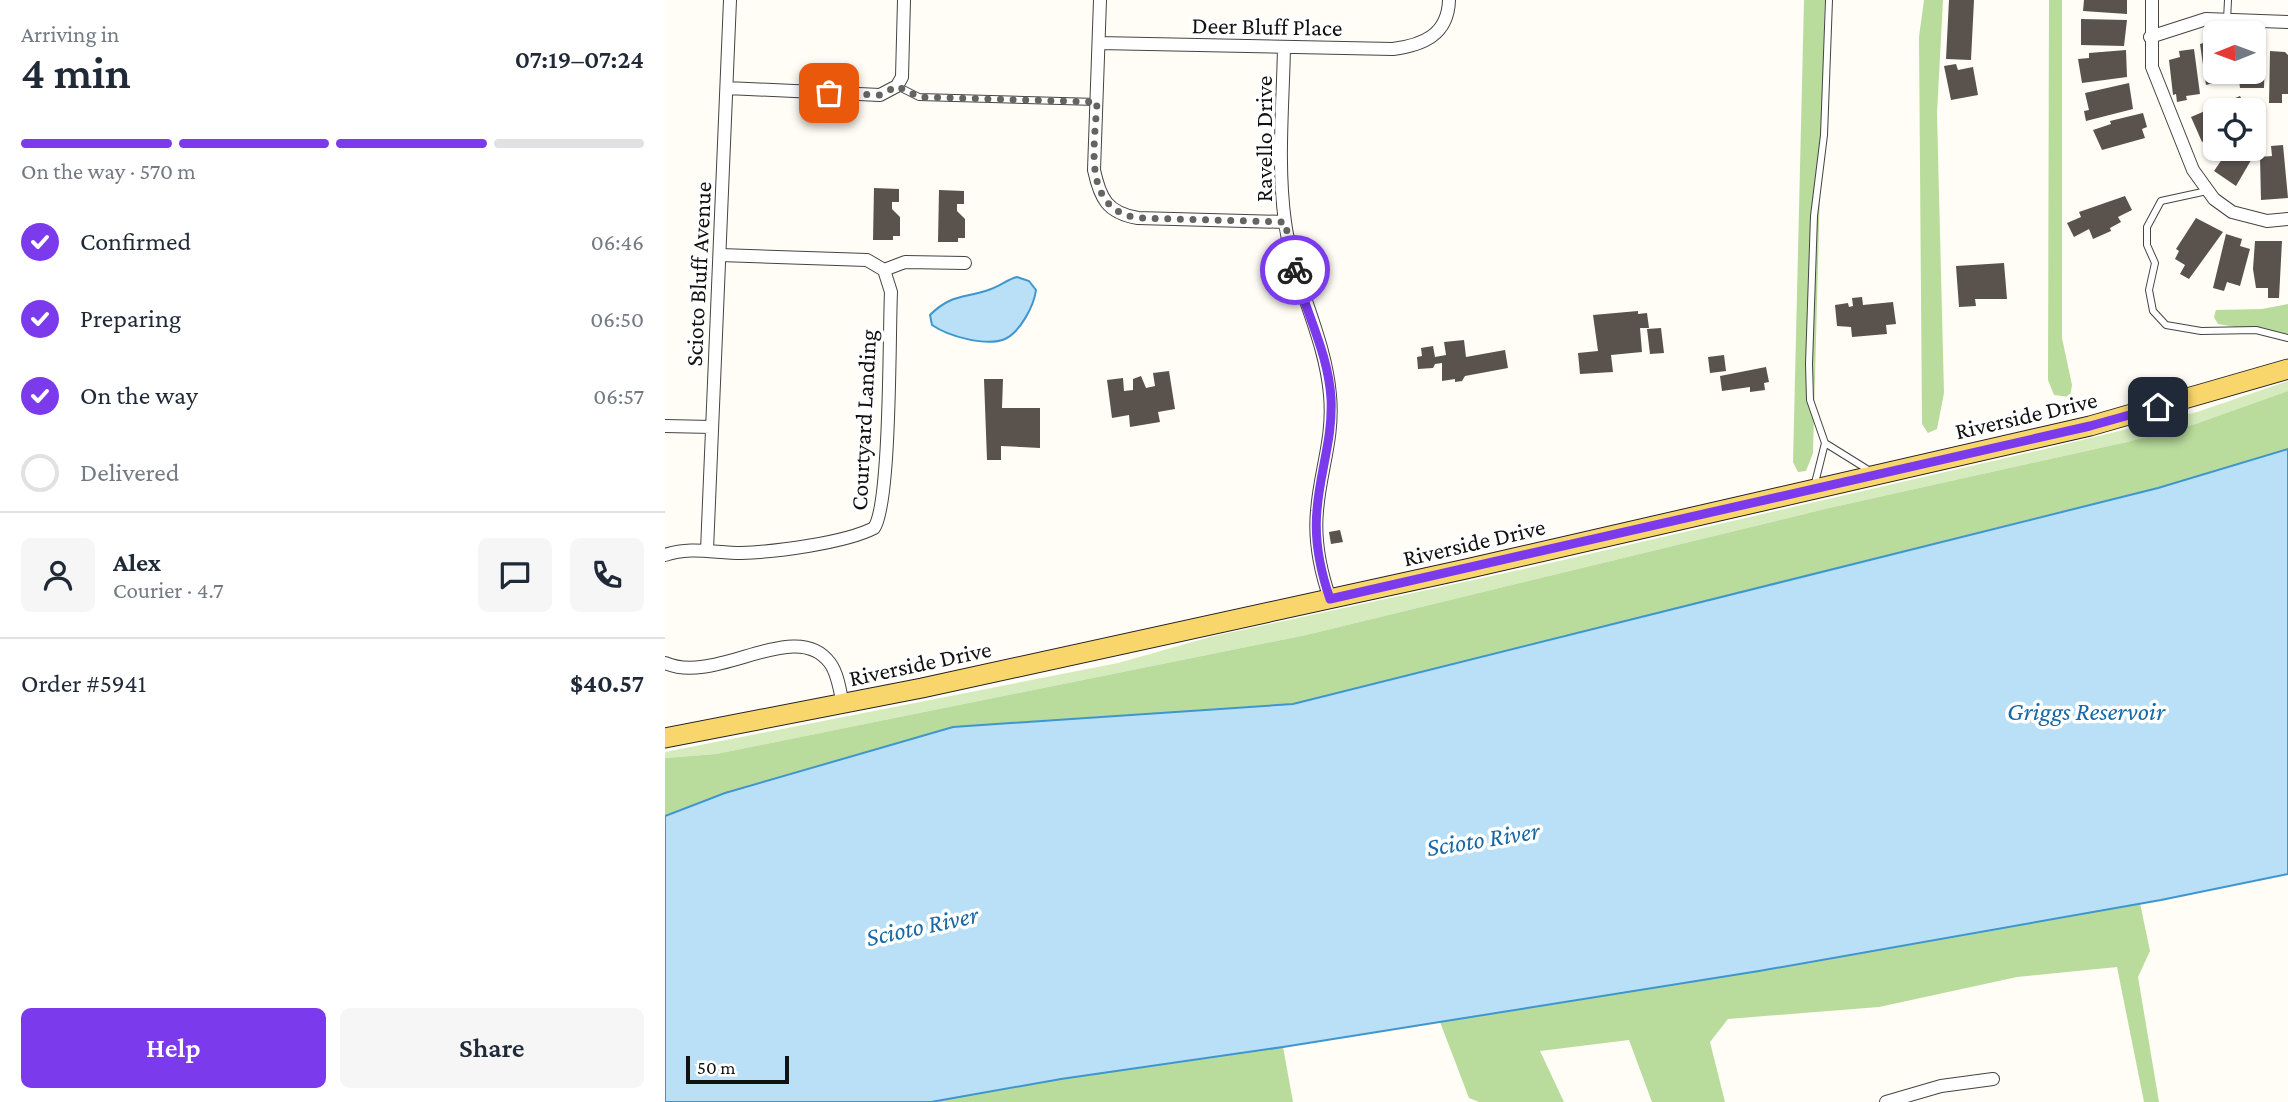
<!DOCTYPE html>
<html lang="en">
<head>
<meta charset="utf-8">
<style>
  :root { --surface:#fff; --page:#f6f6f7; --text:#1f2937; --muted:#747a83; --line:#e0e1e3; --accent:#7c3aed }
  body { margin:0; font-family:"Crimson Pro",serif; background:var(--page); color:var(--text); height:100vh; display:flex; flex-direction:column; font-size:26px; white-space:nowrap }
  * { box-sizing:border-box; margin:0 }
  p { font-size:23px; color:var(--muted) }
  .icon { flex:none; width:38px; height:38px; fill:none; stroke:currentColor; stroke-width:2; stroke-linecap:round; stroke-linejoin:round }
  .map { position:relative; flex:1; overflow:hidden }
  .drawer { display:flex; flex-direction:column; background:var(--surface); width:665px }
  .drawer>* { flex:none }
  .needle { width:46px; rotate:269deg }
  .controls { position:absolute; left:1538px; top:21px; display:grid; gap:14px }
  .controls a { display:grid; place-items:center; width:63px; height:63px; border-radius:10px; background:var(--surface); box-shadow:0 2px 5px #0004; font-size:35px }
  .scale { position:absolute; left:21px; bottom:18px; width:103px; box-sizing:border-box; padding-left:7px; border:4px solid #111; border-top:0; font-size:19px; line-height:24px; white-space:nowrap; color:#111; -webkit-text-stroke:5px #fff; paint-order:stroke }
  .pin { position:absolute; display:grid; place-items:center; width:60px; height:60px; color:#fff; margin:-30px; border-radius:14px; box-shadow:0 4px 10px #0006 }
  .courier { position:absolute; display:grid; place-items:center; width:70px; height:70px; margin:-35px; border:5px solid #7c3aed; border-radius:50%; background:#fff; color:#222; box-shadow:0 2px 9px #0007 }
  .headline em { font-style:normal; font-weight:600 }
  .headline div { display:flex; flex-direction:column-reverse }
  .headline { display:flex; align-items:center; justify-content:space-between; height:119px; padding:0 21px }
  h1 { font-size:46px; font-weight:600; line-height:52px }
  .bar { display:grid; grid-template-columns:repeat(4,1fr); gap:10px 7px; align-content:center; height:84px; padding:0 21px }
  .bar i { height:9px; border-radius:5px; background:var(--line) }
  .bar .active { background:var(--accent) }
  .bar p { grid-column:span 4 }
  .line { display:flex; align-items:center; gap:18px; padding:0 21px; border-top:2px solid var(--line) }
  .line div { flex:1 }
  .round { display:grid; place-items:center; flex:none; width:74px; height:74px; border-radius:10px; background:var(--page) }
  ol { padding:0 21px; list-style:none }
  li { display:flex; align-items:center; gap:21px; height:77px }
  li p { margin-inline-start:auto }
  li .icon { padding:7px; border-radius:50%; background:var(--accent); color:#fff; stroke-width:4 }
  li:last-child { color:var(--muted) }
  li i { width:38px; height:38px; border:4px solid var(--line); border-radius:50% }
  .cta { display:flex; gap:14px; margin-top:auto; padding:14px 21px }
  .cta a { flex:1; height:80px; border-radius:10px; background:var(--accent); color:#fff; font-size:28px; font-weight:600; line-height:80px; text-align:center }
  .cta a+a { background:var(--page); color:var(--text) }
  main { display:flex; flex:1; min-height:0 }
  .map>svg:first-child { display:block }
  .green { fill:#d5ebbd }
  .forest { fill:#b9dc9c }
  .water { fill:#b9e0f7; stroke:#3f96cf; stroke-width:2 }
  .building { fill:#5a524d }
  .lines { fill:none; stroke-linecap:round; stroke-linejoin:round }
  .service-casing { stroke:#444; stroke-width:8 }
  .minor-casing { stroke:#444; stroke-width:14 }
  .primary-casing { stroke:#222; stroke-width:21 }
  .service { stroke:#fff; stroke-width:6 }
  .minor { stroke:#fff; stroke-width:12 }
  .primary { stroke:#f9d66b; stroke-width:19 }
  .done { stroke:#646461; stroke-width:7; stroke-dasharray:0 12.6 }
  .route { stroke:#7c3aed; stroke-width:9 }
  .labels { text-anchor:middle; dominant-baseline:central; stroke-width:7; stroke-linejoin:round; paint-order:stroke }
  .street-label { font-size:24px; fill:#111; stroke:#fff }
  .water-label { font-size:26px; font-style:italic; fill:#1768a6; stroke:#fff }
</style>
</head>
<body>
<main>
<section class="drawer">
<div class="headline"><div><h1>4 min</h1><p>Arriving in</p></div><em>07:19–07:24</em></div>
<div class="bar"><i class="active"></i><i class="active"></i><i class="active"></i><i></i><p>On the way · 570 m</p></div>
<ol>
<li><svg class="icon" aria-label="check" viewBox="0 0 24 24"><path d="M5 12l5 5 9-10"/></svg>Confirmed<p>06:46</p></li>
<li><svg class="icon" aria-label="check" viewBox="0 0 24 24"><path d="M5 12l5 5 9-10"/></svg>Preparing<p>06:50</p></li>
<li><svg class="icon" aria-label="check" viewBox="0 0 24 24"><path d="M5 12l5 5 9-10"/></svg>On the way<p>06:57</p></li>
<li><i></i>Delivered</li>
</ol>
<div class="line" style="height:126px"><a class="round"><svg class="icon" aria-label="person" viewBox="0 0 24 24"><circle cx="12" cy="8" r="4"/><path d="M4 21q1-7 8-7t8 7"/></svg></a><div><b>Alex</b><p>Courier · 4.7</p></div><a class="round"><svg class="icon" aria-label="chat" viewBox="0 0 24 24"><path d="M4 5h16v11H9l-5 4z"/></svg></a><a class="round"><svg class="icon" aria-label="phone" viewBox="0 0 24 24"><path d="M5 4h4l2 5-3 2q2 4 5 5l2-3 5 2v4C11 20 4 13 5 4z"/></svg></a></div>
<div class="line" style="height:91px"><div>Order #5941</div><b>$40.57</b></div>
<div class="cta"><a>Help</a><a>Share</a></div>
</section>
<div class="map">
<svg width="1623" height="1102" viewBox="0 0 1623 1102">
  <rect width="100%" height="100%" fill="#fffdf5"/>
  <path class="green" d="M1623,381V391L1530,424L1462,442L1164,508L641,635L51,754L0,758V752L453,663L545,637L859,569L1376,450L1532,412Z"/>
  <path class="forest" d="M1139,0H1160L1148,453L1141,471L1133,472L1128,462Z
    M1259,0H1278L1272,113L1279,393L1272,429L1263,433L1257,424L1254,37Z
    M1384,0H1397V338L1407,385L1405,397L1389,395L1383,380Z
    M1623,304V336L1553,324L1549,317L1551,310L1597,309Z
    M1623,391V449L1493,488L628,704L288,727L60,793L0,816V758L51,754L641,635L1164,508L1462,442L1530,424Z
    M1475,903L1485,951L1473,977L1494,1102H1479L1452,967L1352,977L1214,1007L1063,1019L1045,1042L1060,1102H987L964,1040L875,1051L899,1102H814L804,1098L775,1022L1094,971Z
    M618,1047L628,1102H266L396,1079Z"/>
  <path class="water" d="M352,277L364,281L371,290C369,306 355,332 340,339C321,347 283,336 267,325L265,315C287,293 300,299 326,289C335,286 343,279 352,277Z
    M1623,449V874L1496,900L1094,971L618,1047L396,1079L266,1102H0V816L60,793L288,727L628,704L1493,488Z"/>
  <path class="building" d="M1284,0H1309L1306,60L1281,59Z
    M1419,0H1462V14L1418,11Z
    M1416,19L1462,20L1459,46L1416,45Z
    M1550,40V72H1567V78L1541,85L1535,44Z
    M1589,42L1600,46L1599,88H1575L1573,72H1589Z
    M1529,49L1535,94L1521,96L1522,100L1512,102L1511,94L1508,95L1504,60L1515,57L1514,51Z
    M1461,50L1462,77L1417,83L1413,59L1424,58V53Z
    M1605,51L1620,52L1623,55V94H1617V103H1604Z
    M1291,64L1293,70L1308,67L1313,95L1286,100L1279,66Z
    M1464,83L1468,109L1421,121L1419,111L1424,110L1420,93Z
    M1575,96L1580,106L1571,110H1550V136L1537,142L1526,117Z
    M1478,113L1482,127L1477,129L1480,138L1437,150L1428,130L1446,124L1445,121Z
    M1618,145L1623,198L1596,200L1595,157L1607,156L1606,146Z
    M1564,149L1592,150L1571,186L1549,171Z
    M209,188L234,189V202H227V209L235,217V236H228V240H208Z
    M274,190L299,191V204H292V211L300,219V238H293V242H273Z
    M1460,196L1467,210L1453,217L1456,222L1445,228L1446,231L1428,239L1424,229L1409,237L1402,223L1416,217L1414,212Z
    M1531,218L1558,232L1524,279L1515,274L1520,265L1510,259L1514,251L1511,249Z
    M1561,234L1577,239L1575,246L1585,249L1575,286L1562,282L1559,291L1548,288Z
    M1590,241H1617L1614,298H1603V288H1591L1588,269Z
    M1339,263L1342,299H1310L1311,306L1294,307L1291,266Z
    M1197,297L1198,305L1228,302L1231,324L1221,325L1222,334L1187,337L1186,327L1172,326L1170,305L1183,303L1184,307L1188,306L1187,298Z
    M973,311V314L982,313L984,328H975L977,352L946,355L948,372L915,374L913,353L933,351L928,315Z
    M996,328L999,353L985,354L982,329Z
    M799,340L801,357L840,350L843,368L800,376L797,381L790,382V379L777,381V363L770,364L768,368L753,369L752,357L757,356L756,348L768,346L770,357L781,355L779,342Z
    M1059,355L1061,371L1045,373L1043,357Z
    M1101,367L1104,382L1099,383L1100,390L1085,392V387L1057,391L1055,376Z
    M504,371L510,409L493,412L495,422L465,427L464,415L447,418L442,380L458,378L459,391L468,390V379L476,376L481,388L490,386L488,373Z
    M319,379H338L337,408H375V448L336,446V460H322Z
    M675,530L678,542L666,544L664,532Z"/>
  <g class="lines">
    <g class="service-casing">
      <path id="service" d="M1562,20L1563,0
        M232,86L254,97L432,102
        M1542,191L1496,201L1482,227V245L1490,263L1484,290L1488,311L1501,325L1536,331L1591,330L1623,338
        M1160,443L1145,400L1144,364L1149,216L1159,135L1164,0
        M1149,487L1160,443L1205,471"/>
    </g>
    <g class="minor-casing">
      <path id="minor" d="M435,0L429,170C435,198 442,213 473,218L620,222
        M1487,0V67L1528,170L1549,199L1567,212L1602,221L1623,219
        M1485,37L1541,19L1623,22
        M434,43L728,49C758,45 783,35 784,0
        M619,47C618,104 612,164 620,222C628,282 660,335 665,395C669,439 655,470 652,511C649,542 655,570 665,599
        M62,88L215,95L232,86L237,77L239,0
        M55,255L202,260L219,270L240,262L300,263
        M0,426L47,427
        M42,550L65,0
        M0,555C25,546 50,553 76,553C109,552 180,543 209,528C226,504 224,332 226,292L219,270
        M0,663C51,686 131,616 165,663C173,674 175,691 178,705
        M1221,1102L1276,1086L1328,1079"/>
    </g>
    <g class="primary-casing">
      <path id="primary" d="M0,738L257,688L801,569L1425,426L1623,369"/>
    </g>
    <use href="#service" class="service"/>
    <use href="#minor" class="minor"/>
    <use href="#primary" class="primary"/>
  </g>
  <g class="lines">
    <path class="done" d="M164,93L215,95L232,86L254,97L432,102C430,145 416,209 473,218L620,222L630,270"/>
    <path class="route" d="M630,270C641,314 663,352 666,398C668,439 655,470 652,510C649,541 655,570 665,599L1425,426L1493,407"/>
  </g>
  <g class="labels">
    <g class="street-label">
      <text transform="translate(602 26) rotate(1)">Deer Bluff Place</text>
      <text transform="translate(598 139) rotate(-90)">Ravello Drive</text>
      <text transform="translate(33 274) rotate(-87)">Scioto Bluff Avenue</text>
      <text transform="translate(1361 415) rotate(-13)">Riverside Drive</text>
      <text transform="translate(198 420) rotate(-87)">Courtyard Landing</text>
      <text transform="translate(809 542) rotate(-13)">Riverside Drive</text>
      <text transform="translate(255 663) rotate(-12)">Riverside Drive</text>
    </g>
    <g class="water-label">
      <text x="1421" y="711">Griggs Reservoir</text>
      <text transform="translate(818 839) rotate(-9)">Scioto River</text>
      <text transform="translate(257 926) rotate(-12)">Scioto River</text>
    </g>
  </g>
</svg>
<div class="controls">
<a><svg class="needle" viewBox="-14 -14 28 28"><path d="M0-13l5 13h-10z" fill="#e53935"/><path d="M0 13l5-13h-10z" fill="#747a83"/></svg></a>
<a><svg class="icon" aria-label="locate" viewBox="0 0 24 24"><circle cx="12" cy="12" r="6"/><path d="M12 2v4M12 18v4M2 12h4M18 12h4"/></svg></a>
</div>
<div class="scale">50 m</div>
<div class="pin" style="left:164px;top:93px;background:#ea580c"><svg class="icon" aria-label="bag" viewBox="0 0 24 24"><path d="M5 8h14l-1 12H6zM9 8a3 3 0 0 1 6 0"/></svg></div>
<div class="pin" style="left:1493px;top:407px;background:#1f2937"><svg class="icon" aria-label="home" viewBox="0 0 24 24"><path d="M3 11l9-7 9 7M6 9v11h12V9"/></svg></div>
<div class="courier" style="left:630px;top:270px"><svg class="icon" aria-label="bike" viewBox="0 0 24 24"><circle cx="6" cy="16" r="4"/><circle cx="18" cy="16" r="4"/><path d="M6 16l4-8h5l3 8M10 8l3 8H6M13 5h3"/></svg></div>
</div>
</main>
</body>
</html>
